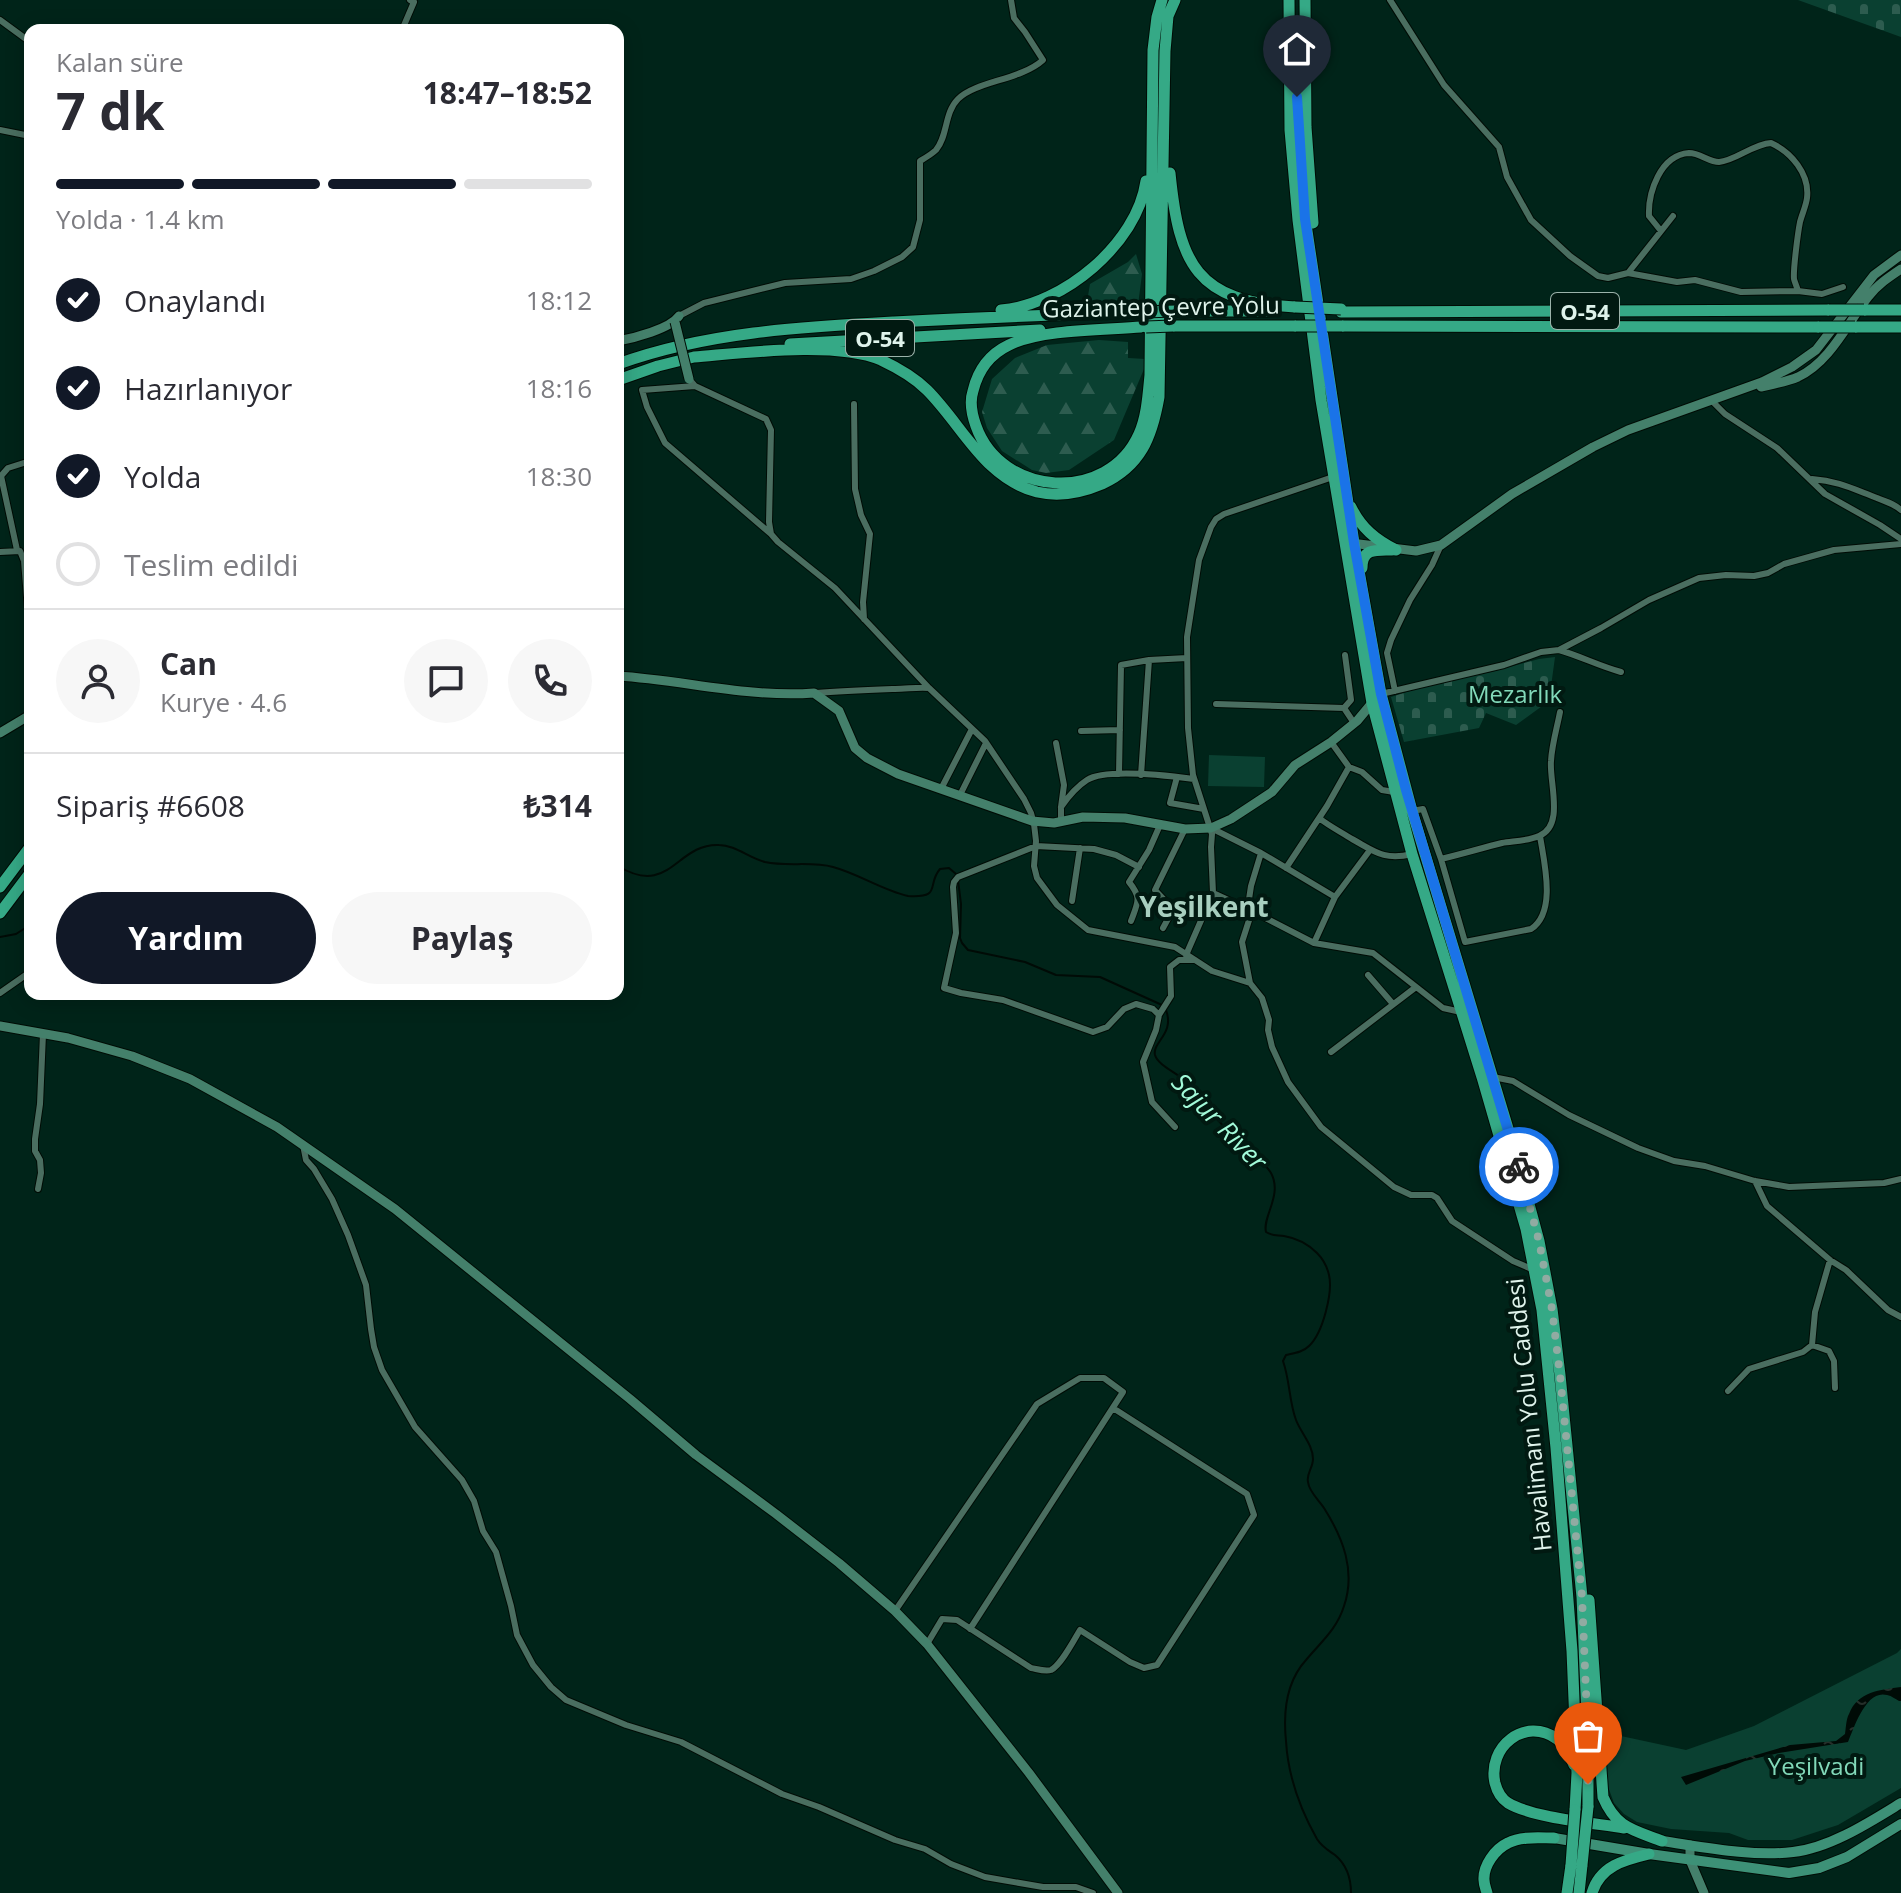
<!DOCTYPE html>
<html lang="tr">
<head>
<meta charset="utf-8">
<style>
  :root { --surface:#fff; --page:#f7f7f7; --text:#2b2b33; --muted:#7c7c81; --line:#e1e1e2; --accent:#111827 }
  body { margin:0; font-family:"Open Sans",sans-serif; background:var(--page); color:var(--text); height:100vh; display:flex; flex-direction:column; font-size:30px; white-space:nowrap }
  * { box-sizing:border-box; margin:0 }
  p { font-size:26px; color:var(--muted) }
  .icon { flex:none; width:44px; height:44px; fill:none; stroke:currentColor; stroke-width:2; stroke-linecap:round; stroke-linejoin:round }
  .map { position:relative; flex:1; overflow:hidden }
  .drawer { position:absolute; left:24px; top:24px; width:600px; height:976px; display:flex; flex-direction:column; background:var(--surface); border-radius:16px; box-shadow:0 4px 20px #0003 }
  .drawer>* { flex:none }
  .pin { position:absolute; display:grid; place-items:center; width:68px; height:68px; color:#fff; margin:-82px -34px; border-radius:50% 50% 50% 0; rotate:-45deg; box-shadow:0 0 8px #0007 }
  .pin .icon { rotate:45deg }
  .courier { position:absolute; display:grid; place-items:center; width:80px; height:80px; margin:-40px; border:6px solid #1a73e8; border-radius:50%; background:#fff; color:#222; box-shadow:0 2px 10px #0007 }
  .summary em { font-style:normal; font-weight:700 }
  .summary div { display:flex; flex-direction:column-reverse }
  .summary { display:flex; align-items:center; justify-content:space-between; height:136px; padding:0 32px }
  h1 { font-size:52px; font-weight:700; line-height:60px }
  .bar { display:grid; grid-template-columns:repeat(4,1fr); gap:12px 8px; align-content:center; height:96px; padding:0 32px }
  .bar i { height:10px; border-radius:6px; background:var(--line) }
  .bar .on { background:var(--accent) }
  .bar p { grid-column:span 4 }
  .line { display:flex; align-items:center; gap:20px; padding:0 32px; border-top:2px solid var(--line) }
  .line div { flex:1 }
  .round { display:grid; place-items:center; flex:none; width:84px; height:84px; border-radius:42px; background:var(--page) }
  ol { padding:0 32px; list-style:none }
  li { display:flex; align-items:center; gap:24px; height:88px }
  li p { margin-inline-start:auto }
  li .icon { padding:8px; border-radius:50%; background:var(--accent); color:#fff; stroke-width:4 }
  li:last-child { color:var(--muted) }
  li i { width:44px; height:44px; border:4px solid var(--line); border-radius:50% }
  .primary-button { display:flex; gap:16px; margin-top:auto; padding:16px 32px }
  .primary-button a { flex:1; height:92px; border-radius:48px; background:var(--accent); color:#fff; font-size:32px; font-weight:700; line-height:92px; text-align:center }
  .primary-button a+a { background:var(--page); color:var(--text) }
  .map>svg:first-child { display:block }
  .forest { fill:url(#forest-firs) }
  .cemetery { fill:url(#cemetery-stones) }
  .green { fill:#0a4031 }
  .water { fill:url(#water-ripples) }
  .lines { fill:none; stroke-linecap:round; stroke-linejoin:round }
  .stream { stroke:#000b06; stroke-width:2 }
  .street-casing { stroke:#000c05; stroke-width:8 }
  .secondary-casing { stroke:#000c05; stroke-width:11 }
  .primary-casing { stroke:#000c05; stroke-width:12 }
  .highway-casing { stroke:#000c05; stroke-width:13 }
  .street { stroke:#4a6e60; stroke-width:6 }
  .secondary { stroke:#44806b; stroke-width:9 }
  .primary { stroke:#3d9177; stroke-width:10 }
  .highway { stroke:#35a986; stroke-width:11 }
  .secondary-bridge-casing { stroke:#000c05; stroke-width:11; stroke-linecap:butt }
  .highway-bridge-casing { stroke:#000c05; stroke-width:13; stroke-linecap:butt }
  .secondary-bridge { stroke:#44806b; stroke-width:9 }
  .highway-bridge { stroke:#35a986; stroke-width:11 }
  .done { stroke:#91aba2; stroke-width:8; stroke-dasharray:0 14.4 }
  .route { stroke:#1a73e8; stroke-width:10 }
  .labels { text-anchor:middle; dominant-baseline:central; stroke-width:8; stroke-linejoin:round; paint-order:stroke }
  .shield { fill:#011911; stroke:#9cb2aa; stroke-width:2 }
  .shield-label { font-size:22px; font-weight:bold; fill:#dff3eb }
  .street-label { font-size:24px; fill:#dff3eb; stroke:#011911 }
  .park-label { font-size:24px; fill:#82d9b9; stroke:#011911 }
  .water-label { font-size:26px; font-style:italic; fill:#a2fad9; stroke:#011911 }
  .quarter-label { font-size:28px; font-weight:bold; fill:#a8cfbf; stroke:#011911 }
</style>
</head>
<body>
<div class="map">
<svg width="1901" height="1893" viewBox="0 0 1901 1893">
  <defs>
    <pattern id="forest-firs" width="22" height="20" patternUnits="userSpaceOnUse" patternTransform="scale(2)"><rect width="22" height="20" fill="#0a4031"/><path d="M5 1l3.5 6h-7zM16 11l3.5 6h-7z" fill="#2d5c4f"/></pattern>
    <pattern id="cemetery-stones" width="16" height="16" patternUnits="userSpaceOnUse" patternTransform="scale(2)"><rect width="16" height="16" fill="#0a4031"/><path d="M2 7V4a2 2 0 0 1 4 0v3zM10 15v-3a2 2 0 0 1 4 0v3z" fill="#2d5c4f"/></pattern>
    <pattern id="water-ripples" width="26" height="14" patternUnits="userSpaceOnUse" patternTransform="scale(2)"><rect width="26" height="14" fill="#000b06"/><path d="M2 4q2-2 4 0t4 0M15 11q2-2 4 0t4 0" fill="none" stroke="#252f2a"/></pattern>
  </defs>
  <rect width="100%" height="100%" fill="#002419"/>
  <path class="forest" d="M1136,254L1142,274L1138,305H1091L1088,296L1090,284L1128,262Z
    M1099,340L1128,342V358L1145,359L1144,369L1114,440L1069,470L1046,473L1032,470L1002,451L987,428L982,412L992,379L1015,358L1047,345Z"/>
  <path class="cemetery" d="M1798,0H1901V37Z
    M1555,657L1549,701L1516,725L1486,713L1479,728L1404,742L1391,697L1441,681L1491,672L1539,659Z"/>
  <path class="green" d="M1209,755L1265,757L1264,787L1208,786Z
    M1901,1649V1788L1838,1825L1792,1840H1748L1729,1833L1671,1829L1637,1822L1624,1814L1614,1803L1607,1784V1733L1686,1750L1754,1726L1897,1653Z"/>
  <path class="water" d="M1901,1687V1701H1899C1895,1699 1892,1696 1887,1695C1866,1689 1854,1728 1848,1742L1779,1753L1745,1761L1686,1785L1681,1777L1790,1745L1836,1741L1845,1734C1846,1728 1846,1719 1849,1714C1858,1691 1880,1690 1901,1687Z"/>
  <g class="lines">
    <path class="stream" d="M618,866C670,898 676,843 719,845C735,845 749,858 765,862C788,867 811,861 833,867C859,874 882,890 908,896C943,898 926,885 940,869L949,868L956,874
      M958,880L961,904L960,938L962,943L968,950L1025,962L1056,975L1100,977L1162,1005
      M0,937L16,934L30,925
      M1166,1010C1175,1034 1152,1042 1155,1055C1158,1065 1175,1072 1183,1079C1202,1097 1216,1120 1235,1139C1245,1149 1264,1161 1271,1173C1283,1195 1262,1217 1266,1232C1272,1236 1276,1235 1284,1236C1296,1238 1308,1244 1317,1253C1323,1259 1327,1266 1329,1275C1333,1292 1323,1333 1309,1346C1303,1352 1295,1353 1286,1355L1283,1361C1290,1381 1289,1401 1296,1420C1301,1433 1313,1445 1313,1459C1313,1468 1306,1474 1308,1482C1309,1492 1319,1500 1324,1508C1343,1538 1356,1571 1344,1606C1337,1629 1321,1642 1306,1660C1286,1682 1283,1712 1286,1741C1288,1775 1300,1809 1317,1839C1322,1847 1328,1850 1335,1855C1347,1865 1351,1878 1351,1893"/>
    <g class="street-casing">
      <path id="street" d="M1390,0L1444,85L1499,147L1507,177L1531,220L1570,256L1598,276L1608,278L1628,273L1677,282L1695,280L1741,292L1798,291L1822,294L1843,287
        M0,20L30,42
        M402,30L414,2L410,0
        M0,130L30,136
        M1661,231L1649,216C1648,193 1660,155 1689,153C1700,153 1709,162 1719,162C1735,161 1753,144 1771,143C1791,152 1810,174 1807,198C1806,206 1802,214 1800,222C1798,232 1793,270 1794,279C1794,280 1798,290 1798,291
        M1628,273L1673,216
        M679,316L704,303L785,283L851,279L874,271L902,257L913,247L920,220V161C925,158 932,154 936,150C948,136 944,113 958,99C976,81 1021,80 1043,60L1025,32L1014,18L1011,0
        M689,379L695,386L766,419L771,430L769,522L771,534L778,542L835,588L929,688
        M695,386L642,390L647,407L665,443L771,534
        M1712,401L1725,414L1777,448L1825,494L1880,525L1901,539
        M854,404L855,489L861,515L870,534L863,602L864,619
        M1812,479C1838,481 1853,489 1877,498C1886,502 1893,503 1901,510
        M17,550L1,476L8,468L30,461
        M0,552L20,551L24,561L30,634
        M1559,650C1580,656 1599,666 1621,672
        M1395,691L1387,653L1391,640L1410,600L1432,565L1441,545
        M816,693C842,691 869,690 895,689C907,689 917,687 929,688L985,741L1024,799L1031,813L1034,824L1036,841L1034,866L1037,878L1057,905L1088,930L1175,947L1212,971L1250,983
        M1381,694L1504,665L1541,652L1559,650L1601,628L1649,600L1699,578L1726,575L1754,576L1768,573L1784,564L1834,550L1901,544
        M1216,704L1344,708L1354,723
        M1344,708L1351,700L1345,655
        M1081,731L1120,730
        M1331,742L1349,767L1362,772L1382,790L1394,792
        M1056,743L1064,785L1061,807V821
        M1119,774L1121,665L1149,660L1187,658
        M1141,775L1149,660
        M1177,777L1170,803L1204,809
        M941,789L972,729
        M960,795L986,743
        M1061,807C1068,797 1076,787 1087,780C1106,768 1171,776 1194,779
        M1412,811L1423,809L1441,859L1465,942L1531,929C1557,912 1544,862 1540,836
        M1319,818C1329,826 1341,832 1352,839C1374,851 1384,861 1412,854
        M1211,828L1261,853L1335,897
        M1261,853L1251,886L1248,906L1252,911L1314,943L1373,953L1443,1008L1461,1012
        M1441,859C1462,854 1482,848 1502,843C1514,841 1528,841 1539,836C1565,826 1549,782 1551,761C1552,744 1557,728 1560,712
        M1139,867L1116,855L1094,849L1036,846L958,877L954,882L953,887L956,933L944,988L961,993L1003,1000L1093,1032L1107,1027L1124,1009L1136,1004L1153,1009L1159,1015L1156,1030L1143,1062L1152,1102L1175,1127
        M1286,868L1327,806L1349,767
        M1213,893L1252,911L1242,942L1250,983L1262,998L1269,1020L1268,1030L1272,1047L1288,1082L1321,1127L1394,1187L1411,1195H1432L1437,1198L1452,1221L1513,1261L1534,1270
        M1072,901L1080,848
        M1131,921C1138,902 1142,898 1129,882L1149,850L1160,825
        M1163,928L1169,917L1170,906L1155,890L1185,829
        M1314,943L1335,897L1370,850
        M1186,955L1213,893L1211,847L1212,834L1193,775L1188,728L1187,637L1199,560L1211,527L1216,519L1224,514L1333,477
        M1368,975L1393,1004
        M0,993L30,972
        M1159,1015L1171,996L1170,967L1179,960H1195
        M1331,1052L1416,987
        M1493,1077L1513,1081L1569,1115L1638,1148L1674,1161L1705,1166L1755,1181L1789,1187L1884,1183L1901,1179
        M303,1145L306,1160L314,1169L332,1199L348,1235L366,1285L371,1329L374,1347L382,1370L415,1427L462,1480L474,1501L483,1531L496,1552L511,1606L517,1635L533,1665L551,1687L566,1700L626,1725L681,1742L782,1794L819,1807L895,1840L925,1849L951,1864L985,1877L1043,1887H1076L1093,1893
        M1755,1181L1767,1206L1830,1260L1846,1270L1888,1310L1901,1317
        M38,1189L41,1173L40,1160L35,1151V1139L40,1104L43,1034
        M1812,1345L1829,1351L1834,1361L1835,1388
        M1728,1391L1749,1369L1803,1352L1812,1345L1815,1312L1830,1260
        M895,1611L1037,1404L1080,1378H1104L1123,1392L970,1629
        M927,1644L942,1619L957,1620L1031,1668C1037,1669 1045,1672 1051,1670C1061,1665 1074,1640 1080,1630L1130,1662L1144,1668L1157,1665L1254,1515L1247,1494L1113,1408"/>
    </g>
    <g class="secondary-casing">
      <path id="secondary" d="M618,341C634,338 670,329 679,316
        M1761,387C1774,384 1786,382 1798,377C1830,362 1847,324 1868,297C1877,285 1889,277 1901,269
        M1351,543L1416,551L1441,545L1512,494L1593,447L1628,430L1762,382L1792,367L1816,350L1874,275L1901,255
        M618,676C683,680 748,698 814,693L839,711L855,748L867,758L898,774L1032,821L1054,823L1083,817L1125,818L1185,829L1211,828L1231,819L1272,792L1295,765L1331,742L1357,721L1372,703
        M0,733L30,715
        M0,1026L68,1038L132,1056L190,1079L277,1127L395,1209L630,1399L696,1455L776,1514L839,1563L895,1611L927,1644L1029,1773L1118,1893
        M1690,1845V1860L1704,1893"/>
    </g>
    <g class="primary-casing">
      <path id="primary" d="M1554,1838L1649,1854L1789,1873L1819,1868L1847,1857L1901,1824
        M1662,1841C1703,1847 1752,1857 1793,1852C1830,1848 1870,1822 1901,1803"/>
    </g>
    <g class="highway-casing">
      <path id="highway" d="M1289,0L1290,130L1298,220L1321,400L1372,703L1412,854L1482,1077L1526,1229L1542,1310L1556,1448L1572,1651L1577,1773L1575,1810
        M1305,0L1306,127L1313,223
        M1297,71L1300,162
        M1170,173C1179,264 1196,302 1295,307
        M1304,211L1354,543L1381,694L1412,811L1513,1145L1539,1241L1552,1309L1560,1375L1582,1597L1588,1740V1807
        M1001,310C1063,305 1137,244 1146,181
        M1864,310H1901
        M1175,311H1268
        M1341,312L1829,310
        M1173,326H1296
        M1342,326L1819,327
        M1141,327C1105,330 1041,329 1009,345C990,354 978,370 973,391C969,403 972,415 976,426C1001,497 1108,504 1139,434C1147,416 1148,395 1150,375L1153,50L1157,17L1162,0
        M1855,327H1901
        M790,344L1040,330
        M694,357C744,353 836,341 881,360C898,368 914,377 927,390C963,426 984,478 1037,492C1059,497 1081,493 1102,484C1141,466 1152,437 1159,397L1165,51L1168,16L1175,0
        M618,364C706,332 801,327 894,322C977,318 1060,314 1143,312
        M618,380L658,366L694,357
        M1351,507C1361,528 1376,540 1396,550
        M1362,568C1362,548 1376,550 1392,550
        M0,887L30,847
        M0,913L30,873
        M1589,1600L1603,1797C1616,1828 1633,1830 1662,1841
        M1574,1765C1570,1756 1566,1746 1557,1739C1525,1716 1487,1747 1495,1783C1497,1791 1502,1799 1508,1803C1533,1818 1594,1823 1624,1828
        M1487,1893C1486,1889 1484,1885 1484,1880C1483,1866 1495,1849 1508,1843C1521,1836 1540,1838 1554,1838
        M1567,1893L1571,1865
        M1579,1893L1582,1865
        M1592,1893C1600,1866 1624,1860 1649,1854"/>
    </g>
    <use href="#street" class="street"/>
    <use href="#secondary" class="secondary"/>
    <use href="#primary" class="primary"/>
    <use href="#highway" class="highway"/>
    <g class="secondary-bridge-casing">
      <path id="secondary-bridge" d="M675,322L689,379"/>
    </g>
    <g class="highway-bridge-casing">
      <path id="highway-bridge" d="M1295,307L1341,309
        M1829,310H1864
        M1143,312L1175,311
        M1296,326H1342
        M1146,327L1173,326
        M1819,327H1855
        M1571,1865L1575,1810
        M1582,1865L1588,1807"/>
    </g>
    <use href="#secondary-bridge" class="secondary-bridge"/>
    <use href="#highway-bridge" class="highway-bridge"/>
  </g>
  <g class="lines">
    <path class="done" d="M1519,1167L1539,1241L1552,1309L1560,1375L1582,1597L1588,1740V1784"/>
    <path class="route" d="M1297,97L1305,219L1354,543L1381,694L1406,790L1519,1167"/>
  </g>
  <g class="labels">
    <g class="shield">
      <rect x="1551" y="293" width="68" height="36" rx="6"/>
      <rect x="846" y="320" width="68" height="36" rx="6"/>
    </g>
    <g class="shield-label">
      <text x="1585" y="311">O-54</text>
      <text x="880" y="338">O-54</text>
    </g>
    <g class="street-label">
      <text transform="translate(1161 306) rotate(-1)">Gaziantep Çevre Yolu</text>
      <text transform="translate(1528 1415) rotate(-96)">Havalimanı Yolu Caddesi</text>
    </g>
    <g class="park-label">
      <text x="1515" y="693">Mezarlık</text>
      <text x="1816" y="1765">Yeşilvadi</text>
    </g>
    <g class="water-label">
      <text transform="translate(1220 1121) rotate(46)">Sajur River</text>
    </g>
    <g class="quarter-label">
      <text x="1204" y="906">Yeşilkent</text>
    </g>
  </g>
</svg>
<div class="pin" style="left:1588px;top:1784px;background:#ea580c"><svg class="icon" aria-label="bag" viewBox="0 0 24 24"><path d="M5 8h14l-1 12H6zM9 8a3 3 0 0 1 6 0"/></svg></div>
<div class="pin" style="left:1297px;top:97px;background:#1f2937"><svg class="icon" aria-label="home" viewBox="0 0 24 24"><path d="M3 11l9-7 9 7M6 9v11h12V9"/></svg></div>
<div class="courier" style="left:1519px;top:1167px"><svg class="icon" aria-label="bike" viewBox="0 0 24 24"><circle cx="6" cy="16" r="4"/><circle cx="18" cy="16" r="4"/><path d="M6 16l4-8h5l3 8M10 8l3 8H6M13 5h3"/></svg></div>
<section class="drawer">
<div class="summary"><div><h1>7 dk</h1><p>Kalan süre</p></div><em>18:47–18:52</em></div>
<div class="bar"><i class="on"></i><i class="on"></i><i class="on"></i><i></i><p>Yolda · 1.4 km</p></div>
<ol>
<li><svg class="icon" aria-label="check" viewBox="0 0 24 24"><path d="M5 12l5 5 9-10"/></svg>Onaylandı<p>18:12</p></li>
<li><svg class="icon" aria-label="check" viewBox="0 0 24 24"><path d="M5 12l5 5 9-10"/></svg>Hazırlanıyor<p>18:16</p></li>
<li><svg class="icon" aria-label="check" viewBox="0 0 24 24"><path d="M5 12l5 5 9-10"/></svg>Yolda<p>18:30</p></li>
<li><i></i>Teslim edildi</li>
</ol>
<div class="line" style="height:144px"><a class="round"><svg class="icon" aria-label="person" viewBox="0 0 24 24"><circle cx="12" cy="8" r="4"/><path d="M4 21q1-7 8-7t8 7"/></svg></a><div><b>Can</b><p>Kurye · 4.6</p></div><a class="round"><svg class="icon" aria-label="chat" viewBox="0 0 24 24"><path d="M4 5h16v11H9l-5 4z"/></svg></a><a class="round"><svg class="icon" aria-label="phone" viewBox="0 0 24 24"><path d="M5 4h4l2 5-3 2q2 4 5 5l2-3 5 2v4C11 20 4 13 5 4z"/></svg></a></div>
<div class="line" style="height:104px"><div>Sipariş #6608</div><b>₺314</b></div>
<div class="primary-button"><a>Yardım</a><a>Paylaş</a></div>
</section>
</div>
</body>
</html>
